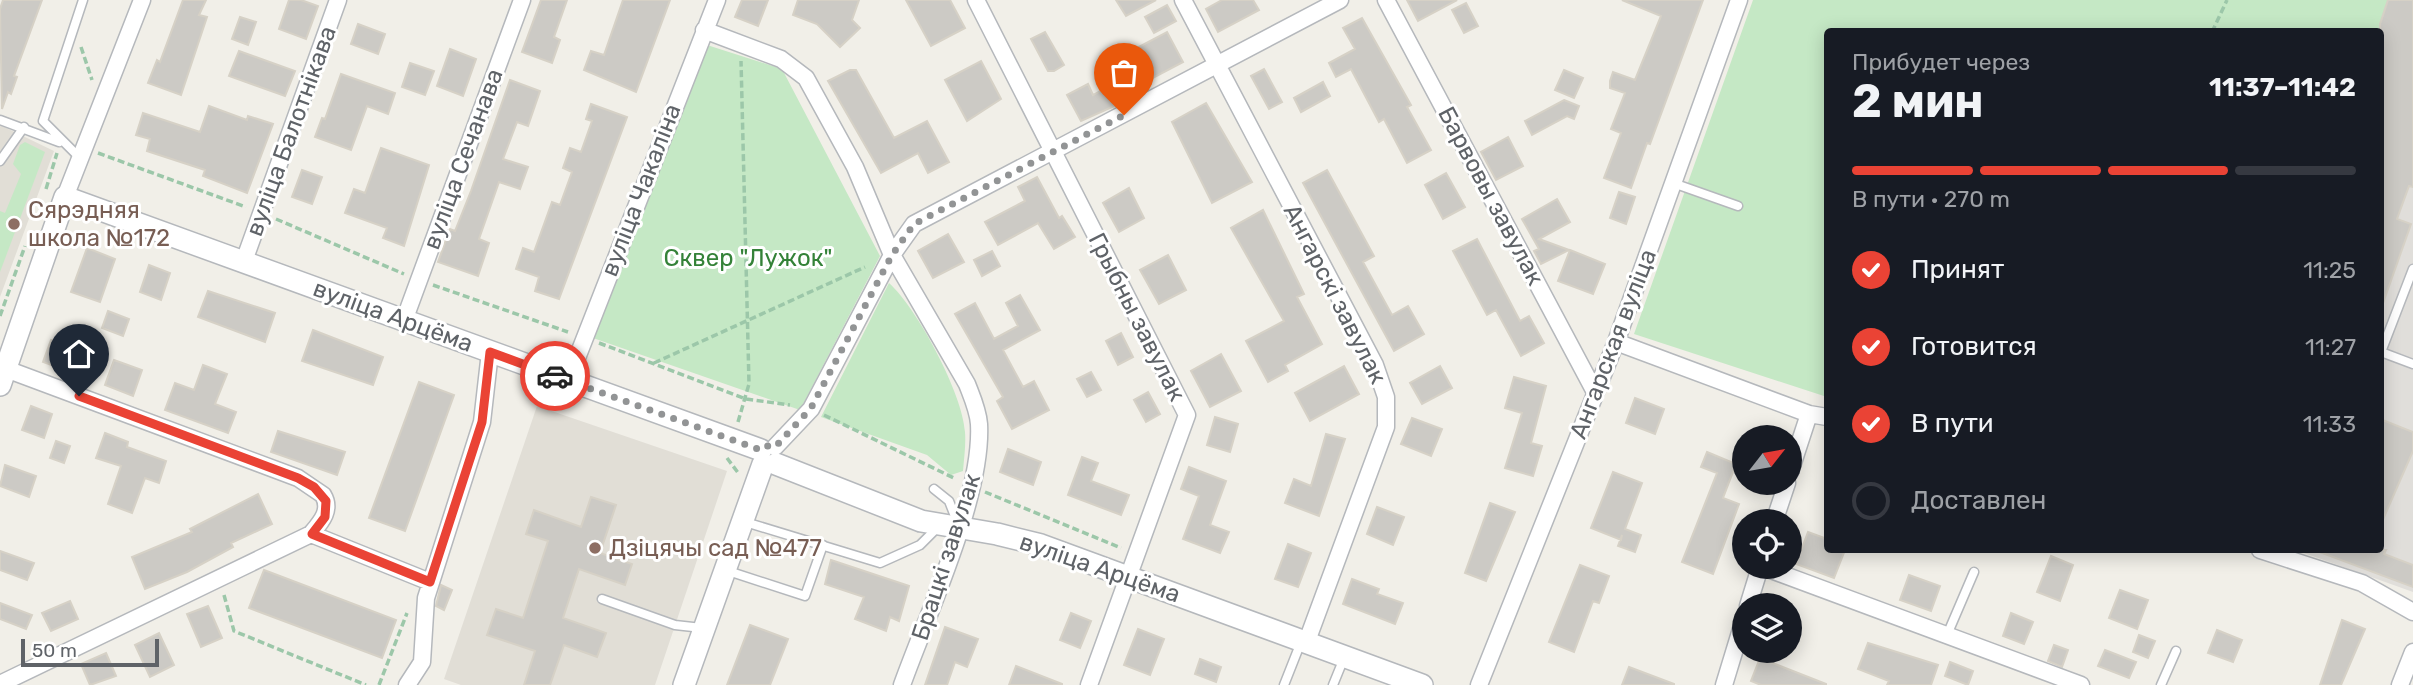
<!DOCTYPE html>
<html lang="ru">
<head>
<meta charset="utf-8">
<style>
  :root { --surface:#171b24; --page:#242831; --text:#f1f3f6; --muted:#9ea1a6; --line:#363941; --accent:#ea4335 }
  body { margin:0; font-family:Rubik,sans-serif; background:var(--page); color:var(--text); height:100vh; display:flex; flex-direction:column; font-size:26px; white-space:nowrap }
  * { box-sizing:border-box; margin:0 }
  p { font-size:23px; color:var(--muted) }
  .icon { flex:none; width:38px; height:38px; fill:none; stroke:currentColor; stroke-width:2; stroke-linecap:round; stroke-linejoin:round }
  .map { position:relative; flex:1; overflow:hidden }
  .drawer { position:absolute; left:1824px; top:28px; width:560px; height:525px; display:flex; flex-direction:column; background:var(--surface); border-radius:7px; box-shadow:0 4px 18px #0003 }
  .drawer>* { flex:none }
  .needle { width:46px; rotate:59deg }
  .tools { position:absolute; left:1732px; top:425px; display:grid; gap:14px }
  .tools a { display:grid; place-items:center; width:70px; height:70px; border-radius:50%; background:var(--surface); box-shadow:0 4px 18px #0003; font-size:35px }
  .scale { position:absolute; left:21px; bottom:18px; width:138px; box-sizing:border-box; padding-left:7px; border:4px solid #5f6368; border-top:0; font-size:19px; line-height:24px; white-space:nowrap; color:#5f6368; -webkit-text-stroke:5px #fff; paint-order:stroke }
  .pin { position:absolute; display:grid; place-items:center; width:60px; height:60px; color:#fff; margin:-72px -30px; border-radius:50% 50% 50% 0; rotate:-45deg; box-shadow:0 0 7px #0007 }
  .pin .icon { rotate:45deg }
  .courier { position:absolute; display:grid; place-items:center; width:70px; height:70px; margin:-35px; border:5px solid #ea4335; border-radius:50%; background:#fff; color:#222; box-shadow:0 2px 9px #0007 }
  .head em { font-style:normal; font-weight:700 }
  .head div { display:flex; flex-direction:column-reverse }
  .head { display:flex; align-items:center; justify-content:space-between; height:119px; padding:0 28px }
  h1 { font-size:46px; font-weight:700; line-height:52px }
  .bar { display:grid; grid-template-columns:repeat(4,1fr); gap:10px 7px; align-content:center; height:84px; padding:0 28px }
  .bar i { height:9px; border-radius:5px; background:var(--line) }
  .bar .current { background:var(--accent) }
  .bar p { grid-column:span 4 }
  ol { padding:0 28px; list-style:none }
  li { display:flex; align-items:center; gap:21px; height:77px }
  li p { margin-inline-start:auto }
  li .icon { padding:7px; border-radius:50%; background:var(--accent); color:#fff; stroke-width:4 }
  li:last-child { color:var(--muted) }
  li i { width:38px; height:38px; border:4px solid var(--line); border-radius:50% }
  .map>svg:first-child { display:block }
  .industrial { fill:#e0deda }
  .education { fill:#e1ded6 }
  .green { fill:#c5e8c5 }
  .building { fill:#cccac5; stroke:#d6d1c6; stroke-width:2 }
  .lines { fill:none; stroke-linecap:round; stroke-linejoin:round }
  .service-casing { stroke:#b5b8bc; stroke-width:11 }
  .minor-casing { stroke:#b5b8bc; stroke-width:19 }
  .tertiary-casing { stroke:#b5b8bc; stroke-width:24 }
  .path { stroke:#9cc7a9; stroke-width:3.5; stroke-dasharray:7 3.5; stroke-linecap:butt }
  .service { stroke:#fff; stroke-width:8 }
  .minor { stroke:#fff; stroke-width:16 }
  .tertiary { stroke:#fff; stroke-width:21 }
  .done { stroke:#929495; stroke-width:7; stroke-dasharray:0 12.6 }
  .route { stroke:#ea4335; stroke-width:9 }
  .education-dot { fill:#8d6e63; stroke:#fff; stroke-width:2.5 }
  .labels { text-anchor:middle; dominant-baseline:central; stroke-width:6; stroke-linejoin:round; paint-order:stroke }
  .street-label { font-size:24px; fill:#5f6368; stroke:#fff }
  .education-label { font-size:24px; fill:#785e54; stroke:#fff; text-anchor:start }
  .park-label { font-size:24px; fill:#348238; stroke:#fff }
</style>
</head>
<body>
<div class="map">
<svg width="2413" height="685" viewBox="0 0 2413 685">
  <rect width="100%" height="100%" fill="#f1efe8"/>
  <path class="industrial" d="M2388,0H2413V592L2296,550H2380L2378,31Z"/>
  <path class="education" d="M0,125L54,151L0,297Z
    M537,406L727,471L655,685H461L444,679Z"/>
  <path class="green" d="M1753,0H2388L2378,31L1827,32V397L1634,334Z
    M707,45L782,69L880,256L800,410L593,338Z
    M25,142L45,152L0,272V211L5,213L21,174L13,164L20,145Z
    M889,283C917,308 963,394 965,432C966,445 964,458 963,471L951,475L927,455L821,417Z"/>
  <path class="building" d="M3,0H42L14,76L17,77L11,94L8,92L2,109L0,9Z
    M183,0H206L199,15L207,17L181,95L148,83L157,60L160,62Z
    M289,0H301L318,6L306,39L279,29Z
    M541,0H567L554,37L560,40L552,63L522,52Z
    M623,0H670L636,92L584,70L591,51L604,55Z
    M742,0H768L758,26L735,17Z
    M798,0H859L852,20L860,28L840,47L817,24L793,15Z
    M906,0H950L965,28L931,46Z
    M1116,0H1156L1126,16Z
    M1222,0H1253L1259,10L1218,32L1206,9Z
    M1407,0H1457L1418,21Z
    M1622,0H1703L1650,144L1647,143L1631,188L1604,178L1621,133L1611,129L1625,93L1610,88V81L1613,72L1635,80L1661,16Z
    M2388,0H2413V187L2409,186L2397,219L2411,224L2382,306L2380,24Z
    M1466,3L1478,26L1464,33L1452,10Z
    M1167,5L1176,21L1154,33L1145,17Z
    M240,17L256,22L248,45L232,39Z
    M1362,18L1411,105L1407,107L1431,150L1407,163L1384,119L1379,122L1351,69L1336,77L1329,63L1355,49L1343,28Z
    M358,24L385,34L378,54L351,44Z
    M1045,32L1064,65L1054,71H1048L1031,39Z
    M1167,32L1183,62L1151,79L1135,49Z
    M450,49L476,59L463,96L437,86Z
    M239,51L295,71L285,96L229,76Z
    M981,61L1001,99L967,121L945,80Z
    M410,63L434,71L425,95L402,87Z
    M1264,69L1282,102L1269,109L1251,76Z
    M850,70H856L894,138L927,121L949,162L928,173L918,153L881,173L828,81Z
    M1564,70L1583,78L1574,98L1555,90Z
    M341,74L395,93L388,114L367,106L351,150L315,137L322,118L325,119Z
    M510,80L540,91L528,126L517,122L503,159L528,167L520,189L499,182L479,239L489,243L478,276L438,262L450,229L455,231L471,191Z
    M1120,80L1130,99L1081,121L1067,95L1088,84L1093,95Z
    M1323,82L1330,96L1301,112L1294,98Z
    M1564,100L1579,106L1574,119L1567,116L1532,135L1525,121Z
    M1206,103L1252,182L1212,203L1172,122Z
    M591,104L627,117L559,299L535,291L539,277L516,269L523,248L534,252L552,202L560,205L572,172L563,168L570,148L581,152L592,121L586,119Z
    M209,106L247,120L248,116L273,124L247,193L203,176L205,170L147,151L150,139L136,135L143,113L200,132Z
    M1508,137L1523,166L1496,180L1481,152Z
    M381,148L429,165L404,246L383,238L387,228L345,213L354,189L365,193Z
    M302,170L322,177L312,204L292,197Z
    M1327,170L1374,256L1363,262L1392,315L1408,306L1424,334L1394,351L1303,183Z
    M1446,173L1465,207L1443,219L1425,185Z
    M1037,177L1059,218L1062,216L1075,237L1054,249L1038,223L998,245L985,222L1025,201L1018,187Z
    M1129,188L1144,218L1119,232L1103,203Z
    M1619,192L1635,197L1626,224L1610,218Z
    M1557,199L1570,222L1539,239L1569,250L1541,264L1534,251L1539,249L1522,219Z
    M1263,210L1304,294L1297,297L1322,344L1285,365L1288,371L1268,382L1246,341L1284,321L1231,228Z
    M948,234L964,262L933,278L918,251Z
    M1477,239L1520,321L1529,316L1544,343L1521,356L1496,310L1487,315L1453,251Z
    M87,248L115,259L100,302L71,292Z
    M1570,250L1605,264L1593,294L1558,281Z
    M992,251L1000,266L982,276L974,260Z
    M1168,255L1186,290L1159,304L1140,270Z
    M149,265L170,273L161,300L140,292Z
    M208,291L275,313L265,342L198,317Z
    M1020,295L1040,330L1003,350L1023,387L1034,381L1049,410L1012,429L997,401L1003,397L955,314L975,303L994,339L1018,326L1006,303Z
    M108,311L129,319L123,336L102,328Z
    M313,330L383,357L373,385L302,361Z
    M1121,333L1133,357L1118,365L1106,341Z
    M51,340L84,352L76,374L43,362Z
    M1221,354L1241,391L1210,407L1191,371Z
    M114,360L142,370L133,396L105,385Z
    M203,365L227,374L215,404L236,412L228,433L165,410L175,383L194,390Z
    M1344,366L1359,394L1310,421L1295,393Z
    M1440,366L1452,388L1422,404L1410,383Z
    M1091,372L1101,390L1087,397L1077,379Z
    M1514,377L1546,386L1531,443L1542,446L1533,476L1505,468L1522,413L1505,408Z
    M419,382L454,395L405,531L369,518Z
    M1148,392L1160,414L1146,422L1134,400Z
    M1635,398L1664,409L1655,434L1626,423Z
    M31,406L52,414L44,438L22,430Z
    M1215,417L1238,424L1230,452L1207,445Z
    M1412,418L1442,429L1431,456L1401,444Z
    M2380,419L2413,432V451L2381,524Z
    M278,431L345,452L337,475L271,452Z
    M105,433L128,442L127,447L166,461L159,483L145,478L132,513L108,504L121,466L96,458Z
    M1326,434L1345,439L1319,516L1285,503L1294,479L1311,486Z
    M56,441L70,446L64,463L50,458Z
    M1008,449L1041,462L1033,485L1000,472Z
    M1707,452L1736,464L1723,498L1739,504L1713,574L1682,562L1717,473L1701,467Z
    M1082,457L1098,463L1091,481L1129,495L1121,515L1068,495Z
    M5,465L36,476L29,497L0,486Z
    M1189,467L1226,481L1210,525L1229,532L1220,553L1183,539L1199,496L1181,489Z
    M1613,472L1642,483L1625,529L1641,535L1635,552L1618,546L1622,535L1621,540L1591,528Z
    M258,494L272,524L231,543L233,547L187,572L145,589L132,557L192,532L190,529Z
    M591,497L616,505L600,553L632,564L625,585L579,569L563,618L606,633L597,657L564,645L550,685H524L535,651L487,635L496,609L523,618L548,541L526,534L534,510L581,527Z
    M1490,503L1515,512L1486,581L1465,573Z
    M1377,507L1404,517L1393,545L1367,534Z
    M1808,532L1827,539V550H1845L1834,578L1796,564Z
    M1288,544L1311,553L1298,587L1275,579Z
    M2386,550L2384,554L2413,565V587L2317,551Z
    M0,551L34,563L27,580L0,570Z
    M2051,556L2073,565L2060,601L2037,592Z
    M831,560L909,586L899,621L890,617L886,631L855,619L864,597L825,584Z
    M1580,565L1609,576L1599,603L1593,601L1574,652L1549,642Z
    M264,570L396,620L382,658L249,608Z
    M1909,575L1940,586L1931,611L1900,600Z
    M1352,579L1379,589L1377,594L1403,603L1395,624L1343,604Z
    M441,585L452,590L444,610L436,606Z
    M2120,590L2148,600L2137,629L2109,618Z
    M70,601L78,619L51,631L42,613Z
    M0,603L32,615L26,629L0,619Z
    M208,606L222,638L201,647L187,614Z
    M1071,613L1091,621L1080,648L1060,640Z
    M2011,613L2033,622L2024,644L2003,636Z
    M2342,620L2365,629L2341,685H2320Z
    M750,625L788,639L770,685H727Z
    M945,627L978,639L967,667L955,662L947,685H925Z
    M1138,629L1164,639L1150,675L1124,665Z
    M2217,630L2242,640L2233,662L2208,653Z
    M159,633L174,665L150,677L135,645Z
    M2139,635L2155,641L2148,658L2133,652Z
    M1868,643L1938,665L1931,685H1887L1889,681L1858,669Z
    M2054,645L2068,650L2062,667L2048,661Z
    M2105,650L2136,662L2129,678L2098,666Z
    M106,653L116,676L90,685L81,664Z
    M1760,658L1826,684V685H1761L1751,681Z
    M1200,659L1221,667L1216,682L1195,674Z
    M1950,662L1973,671L1968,685L1945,676Z
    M1016,666L1062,684V685H1009Z
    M1629,667L1674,684V685H1622Z"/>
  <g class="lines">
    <g class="service-casing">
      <path id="service" d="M0,120L59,142
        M80,158L43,121L83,0
        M0,161L24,127
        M1673,183L1738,206
        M2413,269L2381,352L2413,364
        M934,489L949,501L958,524
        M742,521L880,563L920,545L939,526
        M725,570L805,596L823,545
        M602,599L675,625L702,628
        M1947,635L1974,572
        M1284,685L1301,642
        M1333,685L1344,658
        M2161,685L2176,651"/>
    </g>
    <g class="minor-casing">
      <path id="minor" d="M976,0L1187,415L1089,685
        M1183,0L1375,365L1386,397V427L1307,641
        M1386,0L1595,392
        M704,30L781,59L806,78L855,167L892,255L967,384C972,397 978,410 979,424C983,496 927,615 902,685
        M65,197L142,0
        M244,261L338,0
        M405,318L522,0
        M1616,342L1809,414L1827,417
        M568,381L717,0
        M775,447L811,409L892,255L914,224L1340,0
        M1790,472L1809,414
        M1774,522L1787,483
        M311,534L430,582
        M2260,550L2362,583L2413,612
        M1763,567L2081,685
        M1748,606L1760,567
        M0,684L311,534C321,522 332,510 323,495L298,478L6,369
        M407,685L422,662L426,598L482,422L490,352
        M1479,685L1616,342L1739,0
        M1724,685L1745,616
        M2400,685L2413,652"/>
    </g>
    <g class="tertiary-casing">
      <path id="tertiary" d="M0,385L65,197L761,450
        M776,464L921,521L997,534L1041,545L1422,685
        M684,685L763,464"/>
    </g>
    <path class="path" d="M2212,32L2227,0
      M81,47L92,80
      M98,153L246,207
      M46,189L57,153
      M276,219L404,274
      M433,285L568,332
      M0,316L25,246
      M599,343L746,399L790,405
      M654,363L865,267
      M824,415L956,479
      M738,422L749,384L741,61
      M727,458L739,474
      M985,492L1121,548
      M224,595L234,631L366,685
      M379,685L407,613"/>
    <use href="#service" class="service"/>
    <use href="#minor" class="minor"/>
    <use href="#tertiary" class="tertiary"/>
  </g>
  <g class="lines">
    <path class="done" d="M555,376L761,450L767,446L775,447L811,408L892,255L914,224L1124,115"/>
    <path class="route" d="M79,396L298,478L314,487L326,501L325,517L312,534L430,582L482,422L490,352L555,376"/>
  </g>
  <g class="education-dot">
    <circle cx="14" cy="224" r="7"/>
    <circle cx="595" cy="548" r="7"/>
  </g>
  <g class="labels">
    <g class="street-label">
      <text transform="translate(291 131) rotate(-70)">вуліца Балотнікава</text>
      <text transform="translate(463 159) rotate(-70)">вуліца Сечанава</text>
      <text transform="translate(641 190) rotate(-69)">вуліца Чакаліна</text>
      <text transform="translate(1491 196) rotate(62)">Барвовы завулак</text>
      <text transform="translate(1335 294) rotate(63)">Ангарскі завулак</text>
      <text transform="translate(393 316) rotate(20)">вуліца Арцёма</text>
      <text transform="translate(1137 317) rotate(63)">Грыбны завулак</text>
      <text transform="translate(1613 344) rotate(-69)">Ангарская вуліца</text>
      <text transform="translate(946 557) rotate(-72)">Брацкі завулак</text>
      <text transform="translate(1100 568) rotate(19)">вуліца Арцёма</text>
    </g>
    <g class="education-label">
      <text x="28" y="210">Сярэдняя<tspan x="28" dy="28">школа №172</tspan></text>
      <text x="609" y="548">Дзіцячы сад №477</text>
    </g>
    <g class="park-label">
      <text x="748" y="258">Сквер "Лужок"</text>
    </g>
  </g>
</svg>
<div class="tools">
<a><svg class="needle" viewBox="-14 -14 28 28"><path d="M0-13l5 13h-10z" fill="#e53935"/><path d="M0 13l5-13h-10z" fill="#9ea1a6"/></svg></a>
<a><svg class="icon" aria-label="locate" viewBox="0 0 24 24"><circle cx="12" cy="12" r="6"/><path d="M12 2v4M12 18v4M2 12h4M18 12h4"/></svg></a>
<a><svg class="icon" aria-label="layers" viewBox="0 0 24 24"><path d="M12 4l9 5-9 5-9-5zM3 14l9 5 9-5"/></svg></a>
</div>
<div class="scale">50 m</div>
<div class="pin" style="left:1124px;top:115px;background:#ea580c"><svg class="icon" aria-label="bag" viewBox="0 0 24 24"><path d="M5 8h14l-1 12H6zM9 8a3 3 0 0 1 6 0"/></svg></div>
<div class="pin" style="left:79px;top:396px;background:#1f2937"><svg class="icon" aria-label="home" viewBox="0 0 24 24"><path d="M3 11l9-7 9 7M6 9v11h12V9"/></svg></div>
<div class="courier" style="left:555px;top:376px"><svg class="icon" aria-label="car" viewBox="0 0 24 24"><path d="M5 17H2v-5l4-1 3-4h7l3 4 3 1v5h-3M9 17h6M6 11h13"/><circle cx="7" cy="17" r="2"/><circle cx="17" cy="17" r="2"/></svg></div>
<section class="drawer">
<div class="head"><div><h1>2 мин</h1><p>Прибудет через</p></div><em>11:37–11:42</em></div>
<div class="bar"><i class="current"></i><i class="current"></i><i class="current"></i><i></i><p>В пути · 270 m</p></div>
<ol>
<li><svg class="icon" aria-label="check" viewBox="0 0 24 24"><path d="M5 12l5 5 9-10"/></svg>Принят<p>11:25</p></li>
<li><svg class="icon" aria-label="check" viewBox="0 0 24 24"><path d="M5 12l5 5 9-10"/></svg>Готовится<p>11:27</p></li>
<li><svg class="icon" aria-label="check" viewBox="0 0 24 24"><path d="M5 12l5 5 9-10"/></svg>В пути<p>11:33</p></li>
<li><i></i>Доставлен</li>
</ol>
</section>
</div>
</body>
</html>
